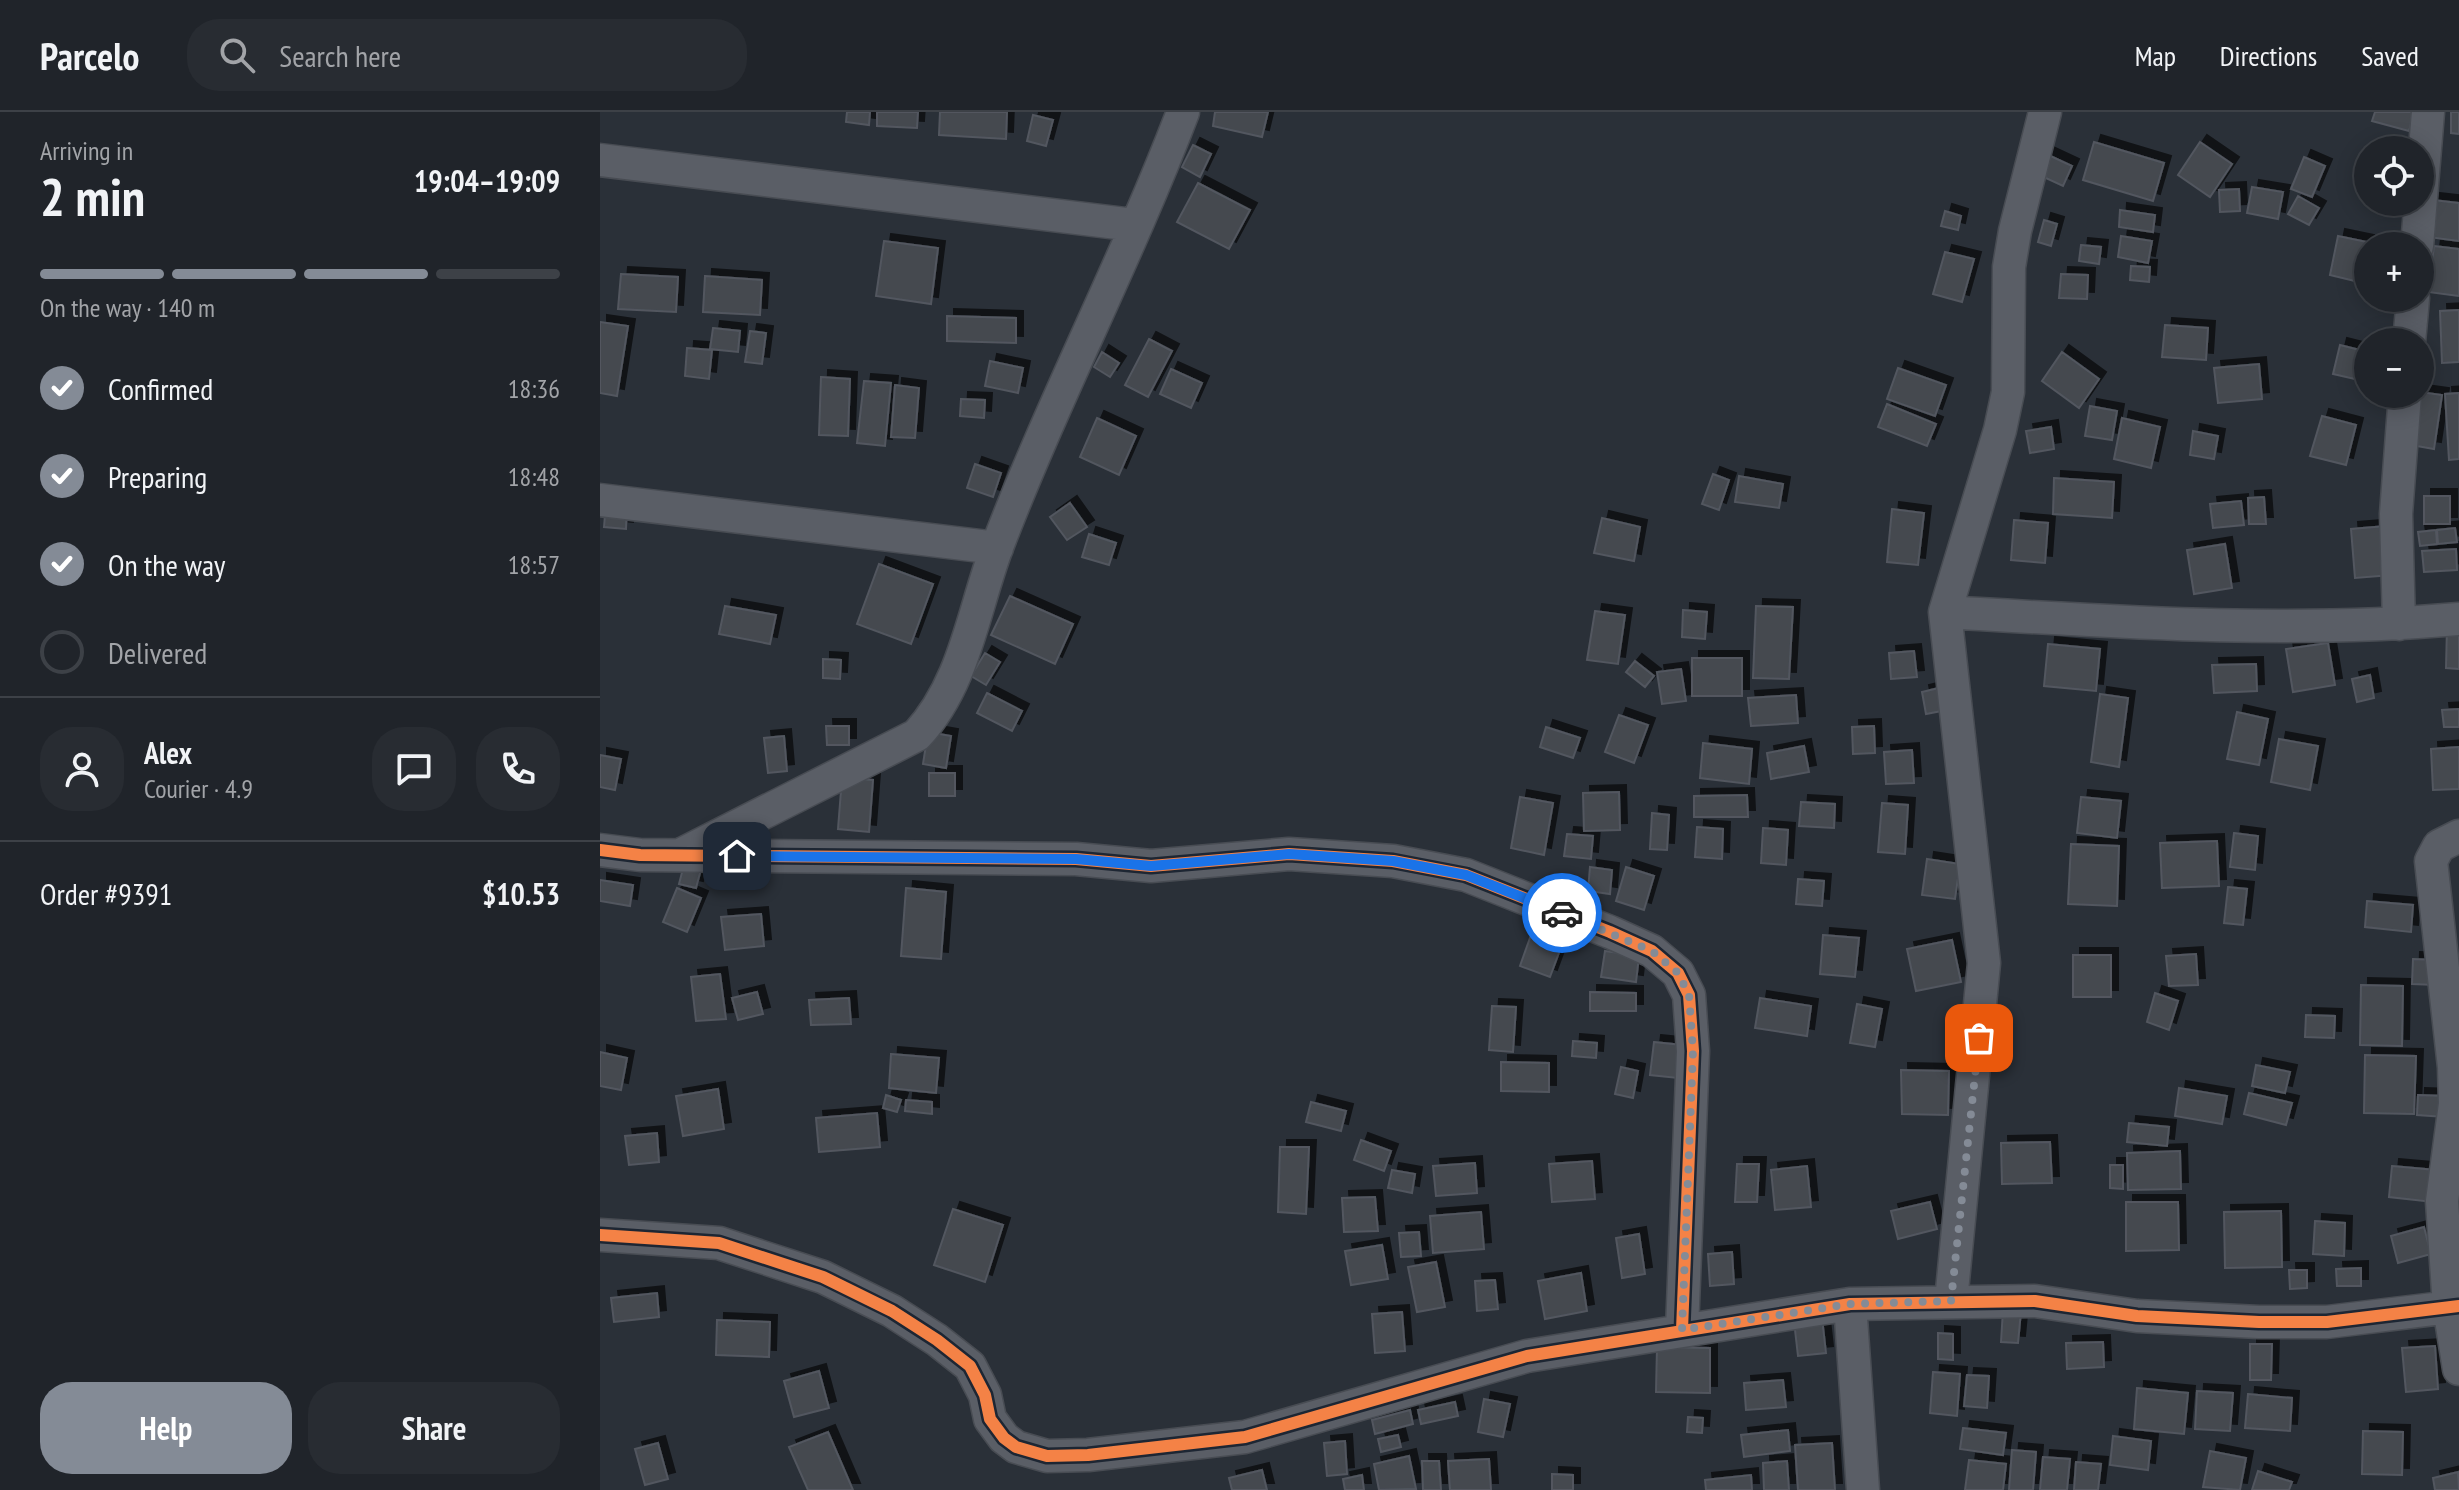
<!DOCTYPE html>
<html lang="en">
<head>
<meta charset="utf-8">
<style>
  :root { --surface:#20242a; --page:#282c32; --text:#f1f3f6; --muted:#a2a4a8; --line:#3d4147; --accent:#848b96 }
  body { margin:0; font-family:"PT Sans Narrow",sans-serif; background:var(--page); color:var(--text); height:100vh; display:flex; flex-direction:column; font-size:30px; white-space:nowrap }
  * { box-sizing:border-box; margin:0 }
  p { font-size:26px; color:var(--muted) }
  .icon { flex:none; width:44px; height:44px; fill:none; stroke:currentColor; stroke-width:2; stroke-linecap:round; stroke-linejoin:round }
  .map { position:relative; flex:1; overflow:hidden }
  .panel { display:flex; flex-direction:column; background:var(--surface); width:600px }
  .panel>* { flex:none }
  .controls { position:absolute; left:1754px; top:24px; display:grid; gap:16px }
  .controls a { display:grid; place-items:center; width:80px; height:80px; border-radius:50%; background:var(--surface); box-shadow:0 4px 20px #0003,0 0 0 2px var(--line); font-size:40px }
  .pin { position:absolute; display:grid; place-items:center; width:68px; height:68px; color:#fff; margin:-34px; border-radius:16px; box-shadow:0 4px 12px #0006 }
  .courier { position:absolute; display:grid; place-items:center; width:80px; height:80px; margin:-40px; border:6px solid #1a73e8; border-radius:50%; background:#fff; color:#222; box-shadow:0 2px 10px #0007 }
  .overview em { font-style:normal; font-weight:600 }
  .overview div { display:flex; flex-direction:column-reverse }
  .overview { display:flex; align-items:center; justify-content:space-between; height:136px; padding:0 40px }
  h1 { font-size:52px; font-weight:600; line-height:60px }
  .bar { display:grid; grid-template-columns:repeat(4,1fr); gap:12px 8px; align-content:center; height:96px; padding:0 40px }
  .bar i { height:10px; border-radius:6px; background:var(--line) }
  .bar .active { background:var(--accent) }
  .bar p { grid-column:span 4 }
  .line { display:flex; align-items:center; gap:20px; padding:0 40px; border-top:2px solid var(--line) }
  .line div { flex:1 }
  .round { display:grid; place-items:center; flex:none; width:84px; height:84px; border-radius:32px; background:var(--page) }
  ol { padding:0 40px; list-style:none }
  li { display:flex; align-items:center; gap:24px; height:88px }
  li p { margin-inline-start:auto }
  li .icon { padding:8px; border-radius:50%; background:var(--accent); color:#fff; stroke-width:4 }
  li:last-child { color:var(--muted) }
  li i { width:44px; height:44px; border:4px solid var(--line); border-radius:50% }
  .cta { display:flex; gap:16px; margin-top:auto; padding:16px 40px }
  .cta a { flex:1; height:92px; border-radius:32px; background:var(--accent); color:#fff; font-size:32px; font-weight:600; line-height:92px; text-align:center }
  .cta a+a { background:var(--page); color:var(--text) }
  header { display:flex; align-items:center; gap:48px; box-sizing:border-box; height:112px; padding:0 40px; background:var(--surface); border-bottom:2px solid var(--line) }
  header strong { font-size:38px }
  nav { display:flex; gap:44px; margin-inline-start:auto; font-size:28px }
  .search { width:560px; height:72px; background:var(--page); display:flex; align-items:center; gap:20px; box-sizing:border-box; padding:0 28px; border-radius:32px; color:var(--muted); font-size:30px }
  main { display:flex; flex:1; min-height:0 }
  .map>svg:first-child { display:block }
  .building { fill:#444950; stroke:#52575f; stroke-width:2; filter:url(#shadow) }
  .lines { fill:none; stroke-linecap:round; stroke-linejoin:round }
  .minor-casing { stroke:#484c53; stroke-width:35 }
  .minor { stroke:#5a5e66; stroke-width:32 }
  .cycleway-casing { stroke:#1d2633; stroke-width:17 }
  .cycleway { stroke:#f48246; stroke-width:12 }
  .done { stroke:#848b96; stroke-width:8; stroke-dasharray:0 14.4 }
  .route { stroke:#1a73e8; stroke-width:10 }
</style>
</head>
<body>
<header>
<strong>Parcelo</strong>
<div class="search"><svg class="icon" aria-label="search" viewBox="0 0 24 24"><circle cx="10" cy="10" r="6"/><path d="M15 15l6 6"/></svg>Search here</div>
<nav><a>Map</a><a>Directions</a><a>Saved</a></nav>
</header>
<main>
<section class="panel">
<div class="overview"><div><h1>2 min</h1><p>Arriving in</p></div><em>19:04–19:09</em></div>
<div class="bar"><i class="active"></i><i class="active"></i><i class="active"></i><i></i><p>On the way · 140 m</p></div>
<ol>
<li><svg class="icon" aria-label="check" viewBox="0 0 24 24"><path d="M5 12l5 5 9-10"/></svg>Confirmed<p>18:36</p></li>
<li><svg class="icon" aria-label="check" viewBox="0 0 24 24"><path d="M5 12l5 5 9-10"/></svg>Preparing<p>18:48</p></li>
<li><svg class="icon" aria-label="check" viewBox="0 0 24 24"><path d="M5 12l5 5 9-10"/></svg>On the way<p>18:57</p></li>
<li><i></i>Delivered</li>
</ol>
<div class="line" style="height:144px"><a class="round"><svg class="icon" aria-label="person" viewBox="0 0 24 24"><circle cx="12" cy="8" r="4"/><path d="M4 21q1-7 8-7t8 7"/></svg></a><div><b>Alex</b><p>Courier · 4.9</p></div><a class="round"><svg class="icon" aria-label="chat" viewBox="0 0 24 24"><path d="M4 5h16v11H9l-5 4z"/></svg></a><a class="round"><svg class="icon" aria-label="phone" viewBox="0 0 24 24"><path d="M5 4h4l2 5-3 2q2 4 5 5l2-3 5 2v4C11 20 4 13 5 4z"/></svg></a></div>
<div class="line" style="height:104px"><div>Order #9391</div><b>$10.53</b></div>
<div class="cta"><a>Help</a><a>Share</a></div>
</section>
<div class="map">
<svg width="1859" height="1378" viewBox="0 0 1859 1378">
  <defs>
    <filter id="shadow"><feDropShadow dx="7" dy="-7" stdDeviation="0" flood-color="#0009"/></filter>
  </defs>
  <rect width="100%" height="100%" fill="#2a3038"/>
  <path class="building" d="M247,0H270L269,13L246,10Z
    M277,0H318L317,16L277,14Z
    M340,0H407L406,27L339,23Z
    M615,0H668L662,25L613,14Z
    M1775,0H1814L1809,19L1772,9Z
    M1851,0H1859V22L1851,21Z
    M433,3L453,8L446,34L427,29Z
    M1494,30L1564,51L1553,89L1483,68Z
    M1600,30L1632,52L1610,85L1578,63Z
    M593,33L611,42L600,65L582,55Z
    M1444,41L1472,54L1463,74L1435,61Z
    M1704,45L1725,54L1712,85L1691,77Z
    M598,71L650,98L629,137L577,110Z
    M1652,75L1683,80L1678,107L1647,101Z
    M1639,77L1640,99L1620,100L1619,78Z
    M1698,84L1719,96L1709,113L1688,102Z
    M1833,88L1859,91V129L1828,125Z
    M1520,98L1555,103L1553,120L1519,115Z
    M1345,99L1361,104L1358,118L1341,114Z
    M1444,108L1457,112L1451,134L1438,130Z
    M1521,124L1552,129L1548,151L1518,145Z
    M1738,124L1767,130L1759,170L1730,163Z
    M284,129L338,136L331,192L276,184Z
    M1481,133L1501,135L1499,152L1479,149Z
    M1834,134L1859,137V184L1828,180Z
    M1345,140L1374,147L1362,190L1333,182Z
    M1531,154L1550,155L1549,170L1530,168Z
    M21,162L78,165L76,200L18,197Z
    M1461,162L1488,163L1487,187L1459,186Z
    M105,164L162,168L160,203L103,200Z
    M1859,198V250L1842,251L1840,199Z
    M347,204L416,206V231L347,229Z
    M0,210L28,214L17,284L0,281Z
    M1565,213L1608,216L1606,248L1562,245Z
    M113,216L140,219L138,240L110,237Z
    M150,219L166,221L162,252L145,250Z
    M549,227L572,239L548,285L525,273Z
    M1740,233L1768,240V270L1733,262Z
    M87,236L112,238L109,267L85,264Z
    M502,240L519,251L510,265L494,255Z
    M1462,240L1499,267L1479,296L1442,269Z
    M390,249L423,256L418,281L385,274Z
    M1659,252L1662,287L1618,291L1614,256Z
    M1298,256L1346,273L1335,304L1287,287Z
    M571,257L602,271L591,296L560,282Z
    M221,265L250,267L248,324L219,323Z
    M264,269L291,271L285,334L257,331Z
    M295,273L319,276L315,326L291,325Z
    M1820,280L1842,283L1834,337L1811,333Z
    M1859,281V347L1849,348L1845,282Z
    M361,287L385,288L384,306L360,304Z
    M1287,292L1336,312L1327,334L1278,315Z
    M1490,294L1517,299L1512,328L1485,324Z
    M1722,304L1756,313L1746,353L1710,344Z
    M497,306L536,324L519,363L480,345Z
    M1522,306L1560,315L1551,356L1514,347Z
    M1451,315L1454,337L1430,341L1426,319Z
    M1593,319L1618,324L1614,347L1590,343Z
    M375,352L401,361L393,385L367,376Z
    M1113,362L1129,368L1119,398L1102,392Z
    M1139,364L1183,372L1179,396L1135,390Z
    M1454,366L1514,370L1512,406L1453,402Z
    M1824,384H1850V412H1824Z
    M1664,385L1666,412H1649L1648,386Z
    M1641,389L1644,413L1613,416L1610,392Z
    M470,391L487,415L467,428L450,405Z
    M6,392L27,394L26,417L4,415Z
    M1292,397L1324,401L1318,453L1287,450Z
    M1002,406L1040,415L1034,449L994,441Z
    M1414,408L1448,411L1445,451L1411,448Z
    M1786,414L1791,463L1755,466L1751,417Z
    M1855,416L1857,430L1838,432L1837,418Z
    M1836,418L1837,432L1820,434L1818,420Z
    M489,422L516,431L509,453L482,445Z
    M1625,432L1632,476L1594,482L1587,438Z
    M1856,437L1857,458L1824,460L1822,439Z
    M279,452L333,472L311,532L257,512Z
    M410,484L473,512L455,552L391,523Z
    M125,494L176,503L170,532L119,522Z
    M1156,494L1193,495L1189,567L1153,566Z
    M1083,498L1107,500L1105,527L1082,525Z
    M995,499L1025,503L1018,552L987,548Z
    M1847,515H1859V557L1846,556Z
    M1728,531L1735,573L1693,580L1686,537Z
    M1448,532L1500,537L1496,579L1444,574Z
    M1314,539L1317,565L1291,567L1289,541Z
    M385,541L400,550L386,573L371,564Z
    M1092,546H1142V584H1092Z
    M223,547L241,548L240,567L223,566Z
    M1035,549L1054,564L1045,575L1026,560Z
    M1656,552L1657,579L1614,581L1612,553Z
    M1081,557L1086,589L1062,592L1057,560Z
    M1770,563L1774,586L1757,590L1752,567Z
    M1347,574L1352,597L1326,602L1322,580Z
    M387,581L422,599L412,619L377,601Z
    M1500,582L1528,586L1519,655L1491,650Z
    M1196,583L1198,611L1151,614L1148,586Z
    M1859,597V615H1844L1842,598Z
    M1637,600L1668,607L1659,653L1627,647Z
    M1019,603L1048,613L1034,651L1005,640Z
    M226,614H249V633H227Z
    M1274,614L1275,641L1253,642L1252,615Z
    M946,615L980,626L973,646L940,635Z
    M328,620L351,624L346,656L323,652Z
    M184,624L187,659L168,661L164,626Z
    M1679,627L1718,634L1710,678L1671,670Z
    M1103,631L1152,637L1149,672L1100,666Z
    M1204,634L1209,660L1171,667L1167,641Z
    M1859,635V677L1833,678L1831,637Z
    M1312,638L1314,671L1286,672L1284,640Z
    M0,643L21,647L15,678L0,675Z
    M329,661H355V684H329Z
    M242,666L273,668L269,720L238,717Z
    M1019,680L1020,718L984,719L983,681Z
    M1147,683L1148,705H1094V684Z
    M920,685L953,691L944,743L911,736Z
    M1481,685L1521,689L1517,726L1477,721Z
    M1201,690L1235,692L1234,716L1199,714Z
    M1282,691L1308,693L1305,742L1278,740Z
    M1052,701L1069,703L1067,738L1050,737Z
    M1097,715L1123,717L1122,747L1095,745Z
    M1163,716L1188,718L1186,753L1161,751Z
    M1634,721L1658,724L1655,758L1630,755Z
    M967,722L993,724L991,747L964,744Z
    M1617,729L1619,774L1562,776L1560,731Z
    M1471,732L1519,734L1517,794L1468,792Z
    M86,745L103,750L96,776L79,772Z
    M1327,747L1360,752L1355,787L1322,783Z
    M990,755L1012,758L1010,782L988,779Z
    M1026,755L1054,764L1044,798L1016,789Z
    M1198,767L1224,769L1222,794L1196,792Z
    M0,768L33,773L30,794L0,789Z
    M1628,775L1647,777L1643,813L1624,811Z
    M77,776L101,786L87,820L63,810Z
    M306,776L346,780L341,847L301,844Z
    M1767,789L1813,793L1811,820L1765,815Z
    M161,802L164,834L125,838L121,805Z
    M931,823L961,835L950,865L920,854Z
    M1223,823L1259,826L1255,865L1220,862Z
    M1352,828L1361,870L1316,879L1307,837Z
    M1005,839L1039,844L1036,870L1001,865Z
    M1596,842L1598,873L1569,874L1566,844Z
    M1473,843H1511V885H1473Z
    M1813,847L1837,848L1836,873L1812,872Z
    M120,862L126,907L96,909L91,865Z
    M1761,873L1803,874L1802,934L1760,933Z
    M157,880L163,902L138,908L132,886Z
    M990,880L1036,881V899H990Z
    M1555,881L1578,889L1569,918L1547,910Z
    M249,886L251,912L211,913L209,888Z
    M1160,886L1211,894L1207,924L1155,916Z
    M1257,892L1282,897L1275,935L1250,931Z
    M892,894L916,895L913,940L889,938Z
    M1706,903L1735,904L1734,926L1705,925Z
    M973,929L997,931L996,946L972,944Z
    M1054,930L1082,933L1078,966L1050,963Z
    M0,940L27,946L21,978L0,974Z
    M291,942L339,946L336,981L289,976Z
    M1765,943L1816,944L1814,1002L1764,1001Z
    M901,950L949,951V980L901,979Z
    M1656,953L1690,960L1685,981L1652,974Z
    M1021,955L1038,959L1033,986L1015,982Z
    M1301,958L1349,959L1348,1003L1302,1002Z
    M1579,976L1627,984L1622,1012L1575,1004Z
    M118,977L124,1017L83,1024L76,984Z
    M1649,981L1692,991L1686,1013L1644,1002Z
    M286,983L301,988L297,1000L283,996Z
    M1818,983L1846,984L1845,1005L1817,1003Z
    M306,988L332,990V1002L305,999Z
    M711,990L746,999L741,1019L706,1010Z
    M277,1001L280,1035L219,1040L216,1006Z
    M1529,1011L1569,1015L1567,1034L1527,1030Z
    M57,1021L59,1050L29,1053L25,1024Z
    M761,1028L791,1039L784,1059L754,1048Z
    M1450,1030L1452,1071L1402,1072L1401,1031Z
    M680,1035H709L706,1102L678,1100Z
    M1580,1039L1581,1077L1528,1078L1527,1041Z
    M992,1049L995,1087L952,1090L949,1052Z
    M875,1051L877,1081L836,1084L833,1054Z
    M1137,1052H1159L1157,1090H1135Z
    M1510,1053H1523V1077L1510,1076Z
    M1207,1054L1211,1095L1175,1098L1171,1058Z
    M1792,1054L1836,1058L1833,1090L1789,1085Z
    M792,1058L815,1062L812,1081L788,1076Z
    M775,1085L778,1119L744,1120L742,1086Z
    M1330,1090L1337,1117L1298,1127L1291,1099Z
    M1526,1090H1578L1579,1138L1526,1139Z
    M353,1097L403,1113L385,1170L334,1153Z
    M1681,1099L1682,1155L1625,1156L1624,1100Z
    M881,1100L884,1137L833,1141L830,1104Z
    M1715,1109L1745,1111L1744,1144L1713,1142Z
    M1824,1115L1831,1142L1798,1151L1791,1124Z
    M819,1120L821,1144L801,1145L799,1121Z
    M1039,1122L1045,1162L1022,1166L1016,1126Z
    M782,1133L788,1167L751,1173L745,1139Z
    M1132,1140L1134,1172L1110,1174L1108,1142Z
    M836,1150L845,1195L817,1200L808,1155Z
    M1761,1156V1174H1737L1736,1157Z
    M1689,1158H1707V1176L1690,1177Z
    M981,1161L987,1199L945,1207L938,1169Z
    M895,1168L898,1197L877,1199L875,1169Z
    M57,1181L59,1205L14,1210L11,1186Z
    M1403,1198L1421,1199L1418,1231L1401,1230Z
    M802,1200L805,1239L775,1241L772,1202Z
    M1222,1206L1226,1241L1198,1244L1194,1209Z
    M117,1208L170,1210L169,1245L116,1243Z
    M1338,1221L1353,1222V1248L1338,1247Z
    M1503,1230L1504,1255L1467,1257L1466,1231Z
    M1650,1232H1672L1671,1268H1650Z
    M1835,1234L1838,1277L1806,1280L1802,1236Z
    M1057,1235L1110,1236V1281L1056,1280Z
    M219,1259L229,1296L194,1305L184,1269Z
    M1333,1260L1360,1262L1357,1304L1330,1301Z
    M1367,1263L1389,1264L1387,1296L1364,1294Z
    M1183,1268L1186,1295L1146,1298L1144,1271Z
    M1537,1276L1588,1281L1584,1322L1534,1317Z
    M1597,1279L1633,1281L1630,1319L1595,1317Z
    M1648,1282L1692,1286L1690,1319L1645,1316Z
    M884,1287L910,1292L903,1325L878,1320Z
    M855,1290L858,1304L821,1312L818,1298Z
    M810,1298L813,1312L775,1322L772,1308Z
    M1088,1305L1103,1306L1102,1321L1087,1320Z
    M1363,1316L1406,1321L1403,1343L1360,1337Z
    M1188,1318L1190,1339L1144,1345L1141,1323Z
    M1763,1319L1803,1320L1802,1363L1762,1362Z
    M228,1320L253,1378H208L189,1335Z
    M798,1323L801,1335L781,1340L778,1327Z
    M1513,1324L1551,1329L1548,1358L1510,1353Z
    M745,1329L747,1362L727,1364L724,1331Z
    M58,1331L68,1367L45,1373L35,1337Z
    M1232,1331L1235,1378H1198L1195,1333Z
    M1412,1338L1436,1340L1433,1378H1409Z
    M1610,1339L1646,1346L1640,1378L1603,1375Z
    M809,1344L816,1377L779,1378L774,1352Z
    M1443,1345L1470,1347L1467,1378H1440Z
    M889,1347L891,1378H850L848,1349Z
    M1369,1348L1406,1352L1403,1378H1365Z
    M822,1349H839L841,1378H823Z
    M1187,1349L1189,1378H1164L1163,1351Z
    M1476,1350L1501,1352L1498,1378H1474Z
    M662,1358L667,1378H632L629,1366Z
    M1658,1359L1692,1370L1689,1378H1652Z
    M1858,1360L1859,1378H1835L1833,1366Z
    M952,1362L973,1363V1378H952Z
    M762,1363L764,1378H745L743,1367Z
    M1151,1363L1152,1378H1106L1105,1368Z"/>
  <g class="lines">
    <g class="minor-casing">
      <path id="minor" d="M0,48L534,113
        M1817,134L1828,0
        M1809,230L1813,186
        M0,388L397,436
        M1345,500C1516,510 1688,522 1859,507
        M1799,512L1796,402L1805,282
        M1859,724L1839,734L1831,749L1854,955L1855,992L1842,1089L1849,1195L1859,1257
        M0,738L40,743L476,747L551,754L689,742L793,749L866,763L1010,820L1052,839L1078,861L1089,883L1093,939L1082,1218
        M84,741L317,623C365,571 373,499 397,435C453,288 527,147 583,0
        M0,1123L119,1131L223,1165L292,1199L337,1228L370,1254L385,1283L390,1307L404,1326L416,1335L447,1344L488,1343L645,1325L927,1244L1250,1192L1435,1189L1537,1204L1659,1210H1727L1859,1194
        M1351,1189L1384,851L1345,500L1400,318L1408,280L1409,155L1415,119L1445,0
        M1250,1192L1263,1378"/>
    </g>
    <use href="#minor" class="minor"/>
    <g class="cycleway-casing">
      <path id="cycleway" d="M0,738L40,743L476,747L551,754L689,742L793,749L866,763L1010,820L1052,839L1078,861L1089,883L1093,939L1082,1218
        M0,1123L119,1131L223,1165L292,1199L337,1228L370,1254L385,1283L390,1307L404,1326L416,1335L447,1344L488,1343L645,1325L927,1244L1250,1192L1435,1189L1537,1204L1659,1210H1727L1859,1194"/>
    </g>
    <use href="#cycleway" class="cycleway"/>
  </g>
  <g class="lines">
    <path class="done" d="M962,801L1052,839L1078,861L1089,883L1093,939L1082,1218L1250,1192L1351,1189L1379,926"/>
    <path class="route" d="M137,744L476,747L551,754L689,742L793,749L866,763L962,801"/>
  </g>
</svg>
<div class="controls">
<a><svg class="icon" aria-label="locate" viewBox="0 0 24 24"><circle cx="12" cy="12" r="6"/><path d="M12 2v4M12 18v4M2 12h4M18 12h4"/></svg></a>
<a>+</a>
<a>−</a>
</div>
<div class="pin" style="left:1379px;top:926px;background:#ea580c"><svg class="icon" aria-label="bag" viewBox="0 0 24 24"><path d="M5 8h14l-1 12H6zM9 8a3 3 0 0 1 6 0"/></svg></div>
<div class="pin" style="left:137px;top:744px;background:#1f2937"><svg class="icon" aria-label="home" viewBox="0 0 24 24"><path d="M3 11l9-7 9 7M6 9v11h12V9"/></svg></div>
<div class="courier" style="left:962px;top:801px"><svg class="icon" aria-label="car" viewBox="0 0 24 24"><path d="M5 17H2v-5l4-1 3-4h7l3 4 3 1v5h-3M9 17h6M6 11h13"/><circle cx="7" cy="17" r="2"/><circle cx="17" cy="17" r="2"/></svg></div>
</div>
</main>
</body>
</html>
